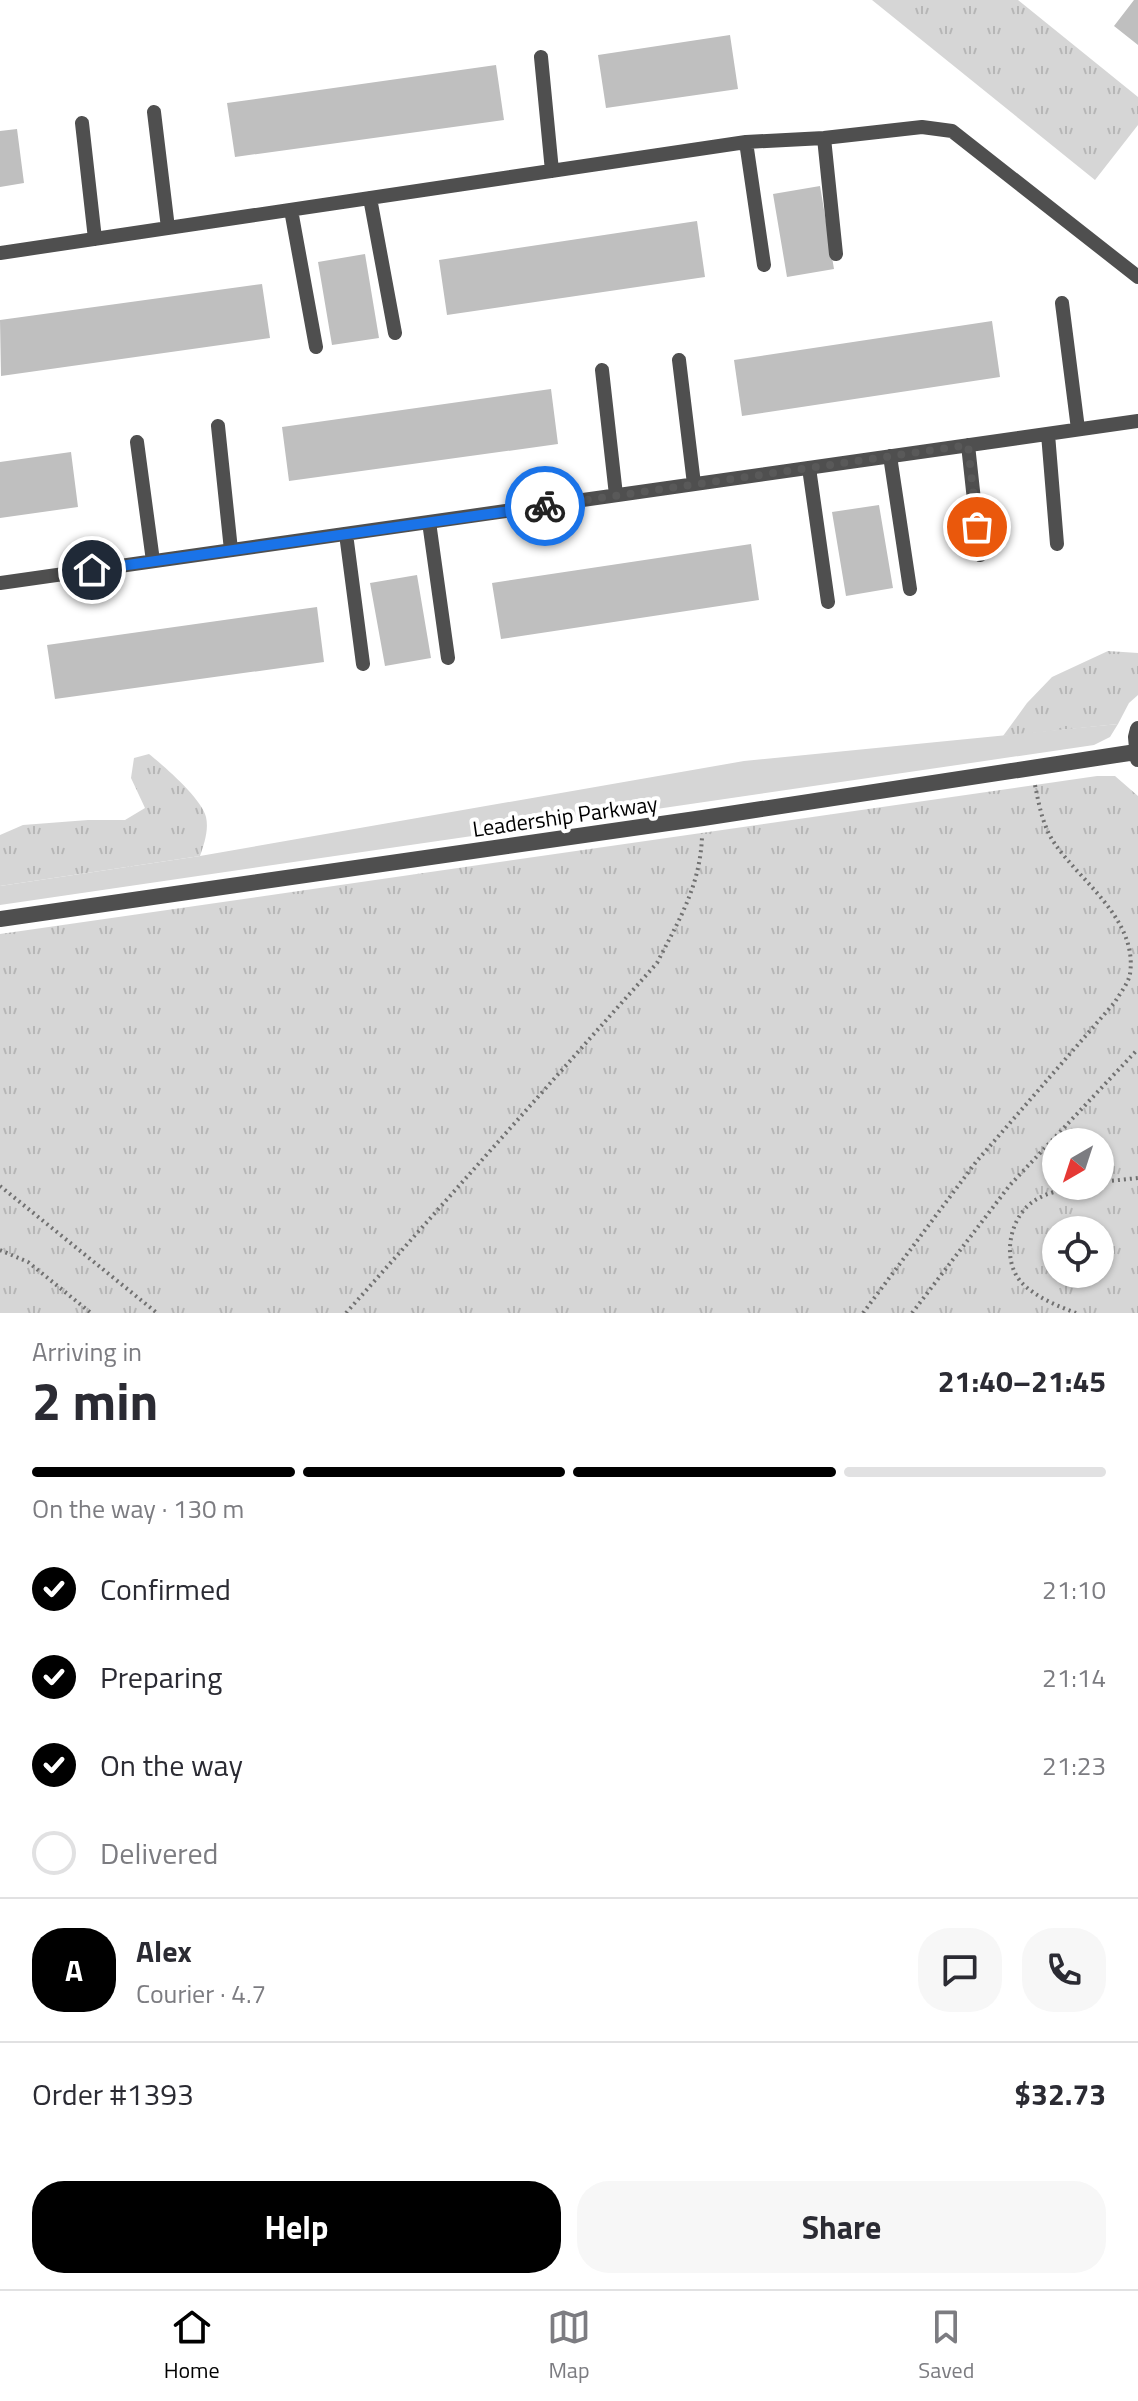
<!DOCTYPE html>
<html lang="en">
<head>
<meta charset="utf-8">
<style>
  :root { --surface:#fff; --page:#f7f7f7; --text:#2b2b33; --muted:#7c7c81; --line:#e1e1e2; --accent:#000 }
  body { margin:0; font-family:"Titillium Web",sans-serif; background:var(--page); color:var(--text); height:100vh; display:flex; flex-direction:column; font-size:30px; white-space:nowrap }
  * { box-sizing:border-box; margin:0 }
  p { font-size:26px; color:var(--muted) }
  .icon { flex:none; width:44px; height:44px; fill:none; stroke:currentColor; stroke-width:2; stroke-linecap:round; stroke-linejoin:round }
  .map { position:relative; height:1313px; overflow:hidden }
  .sheet { display:flex; flex-direction:column; background:var(--surface); flex:1 }
  .sheet>* { flex:none }
  .needle { width:52px; rotate:219deg }
  .fabs { position:absolute; left:1042px; top:1128px; display:grid; gap:16px }
  .fabs a { display:grid; place-items:center; width:72px; height:72px; border-radius:50%; background:var(--surface); box-shadow:0 2px 6px #0004; font-size:40px }
  .pin { position:absolute; display:grid; place-items:center; width:68px; height:68px; color:#fff; margin:-34px; border:4px solid #fff; border-radius:50%; box-shadow:0 2px 8px #0007 }
  .courier { position:absolute; display:grid; place-items:center; width:80px; height:80px; margin:-40px; border:6px solid #1a73e8; border-radius:50%; background:#fff; color:#222; box-shadow:0 2px 10px #0007 }
  .overview em { font-style:normal; font-weight:700 }
  .overview div { display:flex; flex-direction:column-reverse }
  .overview { display:flex; align-items:center; justify-content:space-between; height:136px; padding:0 32px }
  h1 { font-size:52px; font-weight:700; line-height:60px }
  .bar { display:grid; grid-template-columns:repeat(4,1fr); gap:12px 8px; align-content:center; height:96px; padding:0 32px }
  .bar i { height:10px; border-radius:6px; background:var(--line) }
  .bar .selected { background:var(--accent) }
  .bar p { grid-column:span 4 }
  .line { display:flex; align-items:center; gap:20px; padding:0 32px; border-top:2px solid var(--line) }
  .line div { flex:1 }
  .round { display:grid; place-items:center; flex:none; width:84px; height:84px; border-radius:32px; background:var(--page) }
  ol { padding:0 32px; list-style:none }
  li { display:flex; align-items:center; gap:24px; height:88px }
  li p { margin-inline-start:auto }
  li .icon { padding:8px; border-radius:50%; background:var(--accent); color:#fff; stroke-width:4 }
  li:last-child { color:var(--muted) }
  li i { width:44px; height:44px; border:4px solid var(--line); border-radius:50% }
  .cta { display:flex; gap:16px; margin-top:auto; padding:16px 32px }
  .cta a { flex:1; height:92px; border-radius:32px; background:var(--accent); color:#fff; font-size:32px; font-weight:700; line-height:92px; text-align:center }
  .cta a+a { background:var(--page); color:var(--text) }
  .tab-bar { display:flex; justify-content:space-around; align-items:center; height:112px; border-top:2px solid var(--line); background:var(--surface); font-size:22px; color:var(--muted) }
  .tab-bar a { display:grid; justify-items:center; gap:4px }
  .tab-bar .selected { color:var(--accent) }
  .map>svg:first-child { display:block }
  .grass { fill:url(#grass-tufts); fill-rule:evenodd }
  .garden { fill:#d6d6d6 }
  .building { fill:#bfbfbf }
  .lines { fill:none; stroke-linecap:round; stroke-linejoin:round }
  .path { stroke:#717171; stroke-width:4; stroke-dasharray:2 4; stroke-linecap:butt }
  .service { stroke:#4f4f4f; stroke-width:14 }
  .minor { stroke:#4f4f4f; stroke-width:16 }
  .done { stroke:#595959; stroke-width:8; stroke-dasharray:0 14.4 }
  .route { stroke:#1a73e8; stroke-width:10 }
  .labels { text-anchor:middle; dominant-baseline:central; stroke-width:8; stroke-linejoin:round; paint-order:stroke }
  .street-label { font-size:22px; fill:#000; stroke:#fff }
</style>
</head>
<body>
<div class="map">
<svg width="1138" height="1313" viewBox="0 0 1138 1313">
  <defs>
    <pattern id="grass-tufts" width="24" height="20" patternUnits="userSpaceOnUse" patternTransform="scale(2)"><rect width="24" height="20" fill="#d6d6d6"/><path d="M3 7l-1-3M5 7V3M7 7l1-3M15 17l-1-3M17 17v-4M19 17l1-3" fill="none" stroke="#b6b6b6"/></pattern>
  </defs>
  <rect width="100%" height="100%" fill="#fff"/>
  <path class="grass" d="M872,0H1018L1138,97V125L1095,180Z
    M1108,651L1138,653V695L1129,703L1118,724L1003,736L1027,703L1052,677Z
    M149,754C164,766 202,799 206,817C209,830 204,844 200,856L0,886V835L23,825L88,820H125L145,808L131,778L134,758Z
    M1097,776H1115L1138,796V1313H0V934ZM1056,1142H1100V1186H1056ZM1056,1230H1100V1274H1056Z"/>
  <path class="garden" d="M1118,724L1110,737L1094,745L0,905V886L200,856L744,761Z"/>
  <path class="building" d="M1134,0H1138V45L1114,26Z
    M730,35L738,89L606,108L598,55Z
    M496,65L504,120L235,157L227,103Z
    M17,129L24,183L0,187V131Z
    M820,186L834,269L787,277L773,194Z
    M697,221L705,277L447,315L439,260Z
    M365,254L379,338L332,345L318,262Z
    M262,284L270,338L1,376L0,320Z
    M992,321L1000,377L742,416L734,360Z
    M551,389L558,444L289,481L282,427Z
    M71,452L78,507L0,518V462Z
    M879,505L893,588L846,596L832,512Z
    M751,544L759,600L501,639L492,583Z
    M417,575L431,658L385,666L370,583Z
    M317,607L324,662L55,699L47,645Z"/>
  <g class="lines">
    <path class="path" d="M1100,1182L1138,1178
      M0,1186L157,1313
      M0,1250L28,1262L91,1313
      M346,1313L657,963C679,920 700,886 702,837
      M863,1313L976,1162L1115,1002C1120,993 1128,984 1130,974C1138,920 1082,883 1055,844C1043,827 1039,805 1035,785
      M912,1313L1010,1185L1138,1049
      M1076,1313C1057,1306 1036,1297 1022,1283C1001,1261 1009,1217 1034,1201C1047,1192 1066,1189 1081,1186"/>
    <path class="service" d="M541,57L552,171
      M154,112L168,228
      M82,123L95,239
      M824,138L836,254
      M746,142L764,265
      M370,198L395,333
      M291,210L316,347
      M0,253L746,142L824,138L922,127L952,131L1138,277
      M1062,303L1078,429
      M679,360L694,484
      M602,370L616,495
      M218,426L231,550
      M1048,434L1057,544
      M137,442L153,561
      M968,445L980,555
      M890,456L910,589
      M809,468L828,602
      M429,522L448,658
      M346,534L363,664
      M0,583L1138,421"/>
    <path class="minor" d="M1138,729L1136,737L1138,759
      M0,919L703,818L1136,752"/>
  </g>
  <g class="lines">
    <path class="done" d="M545,506L968,445L977,527"/>
    <path class="route" d="M92,570L545,506"/>
  </g>
  <g class="labels">
    <g class="street-label">
      <text transform="translate(565 816) rotate(-8)">Leadership Parkway</text>
    </g>
  </g>
</svg>
<div class="fabs">
<a><svg class="needle" viewBox="-14 -14 28 28"><path d="M0-13l5 13h-10z" fill="#e53935"/><path d="M0 13l5-13h-10z" fill="#7c7c81"/></svg></a>
<a><svg class="icon" aria-label="locate" viewBox="0 0 24 24"><circle cx="12" cy="12" r="6"/><path d="M12 2v4M12 18v4M2 12h4M18 12h4"/></svg></a>
</div>
<div class="pin" style="left:977px;top:527px;background:#ea580c"><svg class="icon" aria-label="bag" viewBox="0 0 24 24"><path d="M5 8h14l-1 12H6zM9 8a3 3 0 0 1 6 0"/></svg></div>
<div class="pin" style="left:92px;top:570px;background:#1f2937"><svg class="icon" aria-label="home" viewBox="0 0 24 24"><path d="M3 11l9-7 9 7M6 9v11h12V9"/></svg></div>
<div class="courier" style="left:545px;top:506px"><svg class="icon" aria-label="bike" viewBox="0 0 24 24"><circle cx="6" cy="16" r="4"/><circle cx="18" cy="16" r="4"/><path d="M6 16l4-8h5l3 8M10 8l3 8H6M13 5h3"/></svg></div>
</div>
<section class="sheet">
<div class="overview"><div><h1>2 min</h1><p>Arriving in</p></div><em>21:40–21:45</em></div>
<div class="bar"><i class="selected"></i><i class="selected"></i><i class="selected"></i><i></i><p>On the way · 130 m</p></div>
<ol>
<li><svg class="icon" aria-label="check" viewBox="0 0 24 24"><path d="M5 12l5 5 9-10"/></svg>Confirmed<p>21:10</p></li>
<li><svg class="icon" aria-label="check" viewBox="0 0 24 24"><path d="M5 12l5 5 9-10"/></svg>Preparing<p>21:14</p></li>
<li><svg class="icon" aria-label="check" viewBox="0 0 24 24"><path d="M5 12l5 5 9-10"/></svg>On the way<p>21:23</p></li>
<li><i></i>Delivered</li>
</ol>
<div class="line" style="height:144px"><b class="round" style="background:var(--accent);color:#fff">A</b><div><b>Alex</b><p>Courier · 4.7</p></div><a class="round"><svg class="icon" aria-label="chat" viewBox="0 0 24 24"><path d="M4 5h16v11H9l-5 4z"/></svg></a><a class="round"><svg class="icon" aria-label="phone" viewBox="0 0 24 24"><path d="M5 4h4l2 5-3 2q2 4 5 5l2-3 5 2v4C11 20 4 13 5 4z"/></svg></a></div>
<div class="line" style="height:104px"><div>Order #1393</div><b>$32.73</b></div>
<div class="cta"><a>Help</a><a>Share</a></div>
</section>
<nav class="tab-bar">
<a class="selected"><svg class="icon" aria-label="home" viewBox="0 0 24 24"><path d="M3 11l9-7 9 7M6 9v11h12V9"/></svg>Home</a>
<a><svg class="icon" aria-label="map" viewBox="0 0 24 24"><path d="M3 6l6-2 6 2 6-2v14l-6 2-6-2-6 2zM9 4v14M15 6v14"/></svg>Map</a>
<a><svg class="icon" aria-label="saved" viewBox="0 0 24 24"><path d="M7 4h10v16l-5-4-5 4z"/></svg>Saved</a>
</nav>
</body>
</html>
